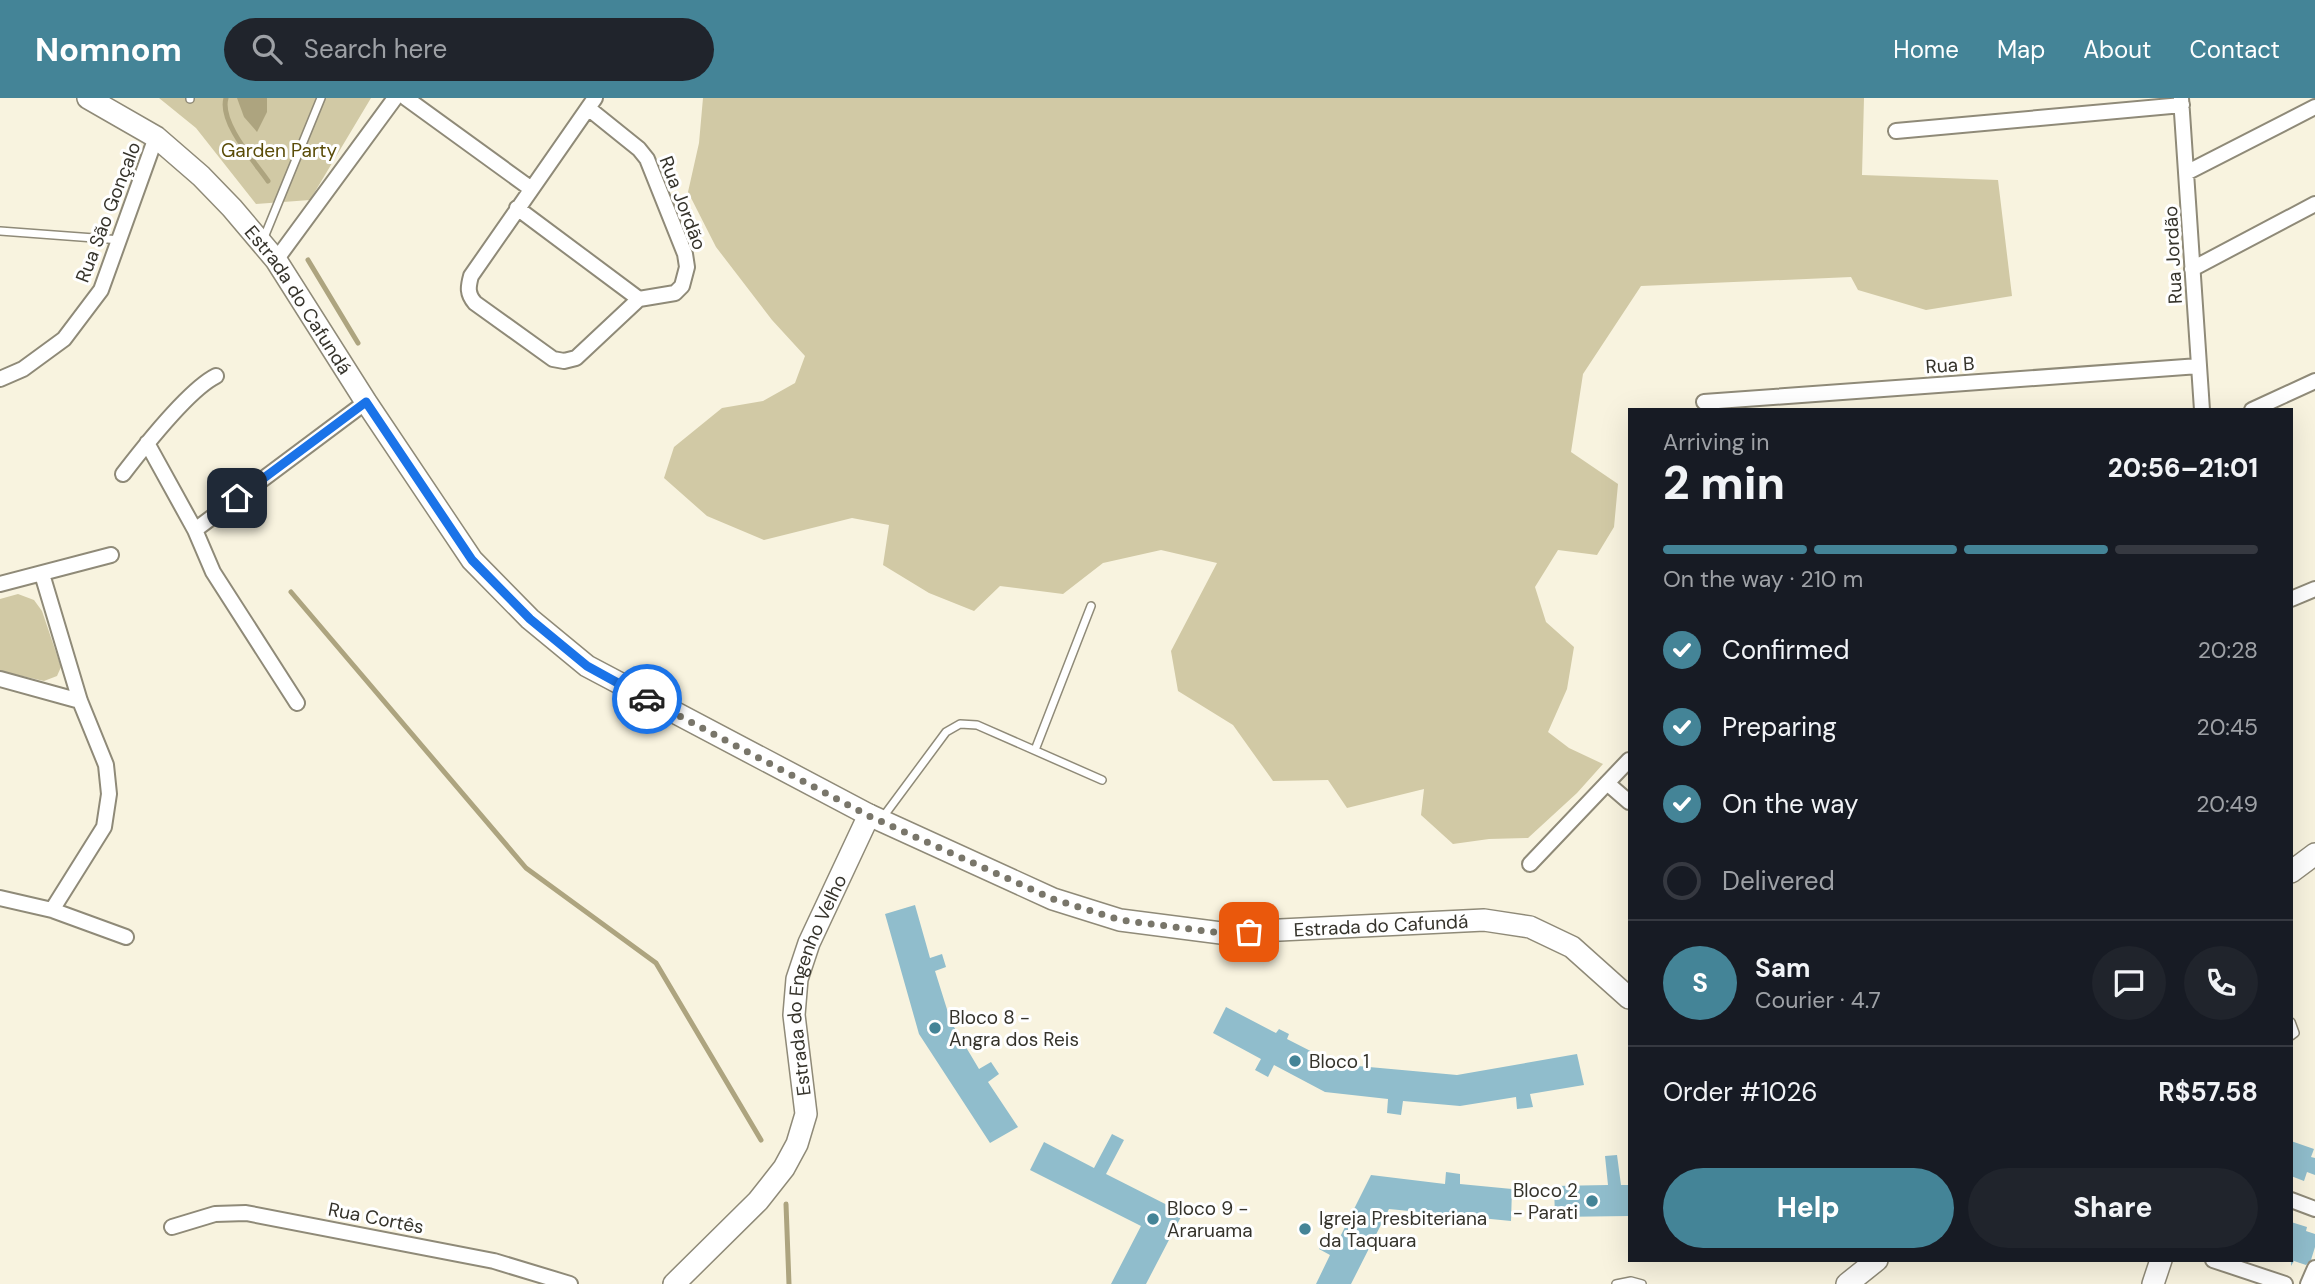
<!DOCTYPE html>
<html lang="en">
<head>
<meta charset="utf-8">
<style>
  :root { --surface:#171b24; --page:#20242c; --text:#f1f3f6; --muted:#9ea1a6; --line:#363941; --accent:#448497 }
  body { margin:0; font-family:"DM Sans",sans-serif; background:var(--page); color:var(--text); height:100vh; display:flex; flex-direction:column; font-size:26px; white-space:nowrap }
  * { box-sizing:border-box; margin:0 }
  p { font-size:23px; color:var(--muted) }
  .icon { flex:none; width:38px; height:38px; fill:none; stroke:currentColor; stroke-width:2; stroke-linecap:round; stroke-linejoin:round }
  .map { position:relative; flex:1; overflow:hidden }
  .details { position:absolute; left:1628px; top:310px; width:665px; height:854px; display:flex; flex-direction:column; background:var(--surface); border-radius:0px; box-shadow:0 7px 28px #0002 }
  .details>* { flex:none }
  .pin { position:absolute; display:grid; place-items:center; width:60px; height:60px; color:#fff; margin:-30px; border-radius:14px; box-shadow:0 4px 10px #0006 }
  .courier { position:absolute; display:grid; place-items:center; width:70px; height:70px; margin:-35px; border:5px solid #1a73e8; border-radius:50%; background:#fff; color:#222; box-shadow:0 2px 9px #0007 }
  .summary em { font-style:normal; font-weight:800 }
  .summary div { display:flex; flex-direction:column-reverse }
  .summary { display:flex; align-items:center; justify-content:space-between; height:119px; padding:0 35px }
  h1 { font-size:46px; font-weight:800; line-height:52px }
  .bar { display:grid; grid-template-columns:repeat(4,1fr); gap:10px 7px; align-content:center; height:84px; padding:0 35px }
  .bar i { height:9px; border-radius:5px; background:var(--line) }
  .bar .selected { background:var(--accent) }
  .bar p { grid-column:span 4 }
  .line { display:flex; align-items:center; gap:18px; padding:0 35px; border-top:2px solid var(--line) }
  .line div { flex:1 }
  .round { display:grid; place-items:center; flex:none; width:74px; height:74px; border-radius:37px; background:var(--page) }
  ol { padding:0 35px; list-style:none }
  li { display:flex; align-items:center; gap:21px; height:77px }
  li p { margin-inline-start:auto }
  li .icon { padding:7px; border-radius:50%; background:var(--accent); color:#fff; stroke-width:4 }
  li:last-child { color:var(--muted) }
  li i { width:38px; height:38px; border:4px solid var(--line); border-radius:50% }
  .primary-button { display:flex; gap:14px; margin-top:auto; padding:14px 35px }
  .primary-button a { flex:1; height:80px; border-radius:42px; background:var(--accent); color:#fff; font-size:28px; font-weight:800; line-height:80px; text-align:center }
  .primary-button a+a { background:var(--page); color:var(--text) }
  header { display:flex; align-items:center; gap:42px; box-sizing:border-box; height:98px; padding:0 35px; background:var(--accent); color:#fff }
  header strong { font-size:33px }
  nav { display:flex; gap:38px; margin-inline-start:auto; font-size:24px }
  .search { width:490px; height:63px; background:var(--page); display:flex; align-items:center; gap:18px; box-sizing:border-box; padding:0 24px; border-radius:38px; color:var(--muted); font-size:26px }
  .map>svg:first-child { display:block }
  .green { fill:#d1c9a5 }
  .water { fill:#ada47f }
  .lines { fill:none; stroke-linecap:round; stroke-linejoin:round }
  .stream { stroke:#ada47f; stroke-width:5 }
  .building { fill:#90bdcc }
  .lane-casing { stroke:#8f8a78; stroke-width:10 }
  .street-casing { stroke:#8f8a78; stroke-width:18 }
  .secondary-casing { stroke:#8f8a78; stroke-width:24 }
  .lane { stroke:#fff; stroke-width:7 }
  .street { stroke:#fff; stroke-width:14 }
  .secondary { stroke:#fff; stroke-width:21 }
  .done { stroke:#79766a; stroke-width:7; stroke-dasharray:0 12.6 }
  .route { stroke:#1a73e8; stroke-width:9 }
  .poi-dot { fill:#448497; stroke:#fff; stroke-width:2.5 }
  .labels { text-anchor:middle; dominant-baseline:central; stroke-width:6; stroke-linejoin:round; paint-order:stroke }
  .park-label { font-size:19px; fill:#5a4c08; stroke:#fff }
  .street-label { font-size:19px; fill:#35332b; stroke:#fff }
  .poi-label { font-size:19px; fill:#35332b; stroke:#fff; text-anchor:start }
</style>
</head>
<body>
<header>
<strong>Nomnom</strong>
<div class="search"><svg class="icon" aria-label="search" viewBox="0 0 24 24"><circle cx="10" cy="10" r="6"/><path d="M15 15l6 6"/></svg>Search here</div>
<nav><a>Home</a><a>Map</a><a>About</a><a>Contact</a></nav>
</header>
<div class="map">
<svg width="2315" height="1186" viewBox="0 0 2315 1186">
  <rect width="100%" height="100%" fill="#f8f3df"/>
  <path class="green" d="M159,0H371L310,102L256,106L196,30Z
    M703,0H1864L1862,77L1998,82L2012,198L1926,212L1858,192L1851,179L1641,188L1583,276L1571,354L1618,386L1614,429L1597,457L1558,452L1535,489L1546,524L1574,549L1567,591L1548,634L1569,650L1603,666L1577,695L1528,740L1489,741L1453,746L1421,717L1424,691L1347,710L1328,682L1273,683L1233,627L1178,593L1171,553L1217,465L1161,452L1103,465L1063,496L1000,488L974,513L929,495L883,467L889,427L852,420L764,442L707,418L664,380L674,349L722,310L763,303L795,285L805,258L772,222L716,149L688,94L699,45Z
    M18,496L34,502L42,513L61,569L57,578L44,583L0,573V501Z"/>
  <path class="water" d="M237,0H267V14L257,34L244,19Z"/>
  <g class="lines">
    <path class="stream" d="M226,0C219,24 254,63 268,83
      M308,162L358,245
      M291,494L526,770L656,865L761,1042
      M786,1106L789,1186"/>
  </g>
  <path class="building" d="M915,807L930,860L942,856L946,869L935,873L951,924L979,971L991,964L999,976L988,984L1018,1029L990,1045L919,936L885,816Z
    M1226,909L1276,935L1279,931L1289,936L1287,941L1336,966L1457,977L1577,956L1584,987L1530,996L1533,1009L1517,1011L1516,999L1460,1008L1403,1003L1401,1017L1387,1015L1388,1001L1325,994L1274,967L1268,979L1255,972L1261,961L1213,935Z
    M1112,1036L1124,1042L1106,1076L1183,1115L1146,1186H1111L1141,1128L1030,1072L1044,1044L1094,1070Z
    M2291,1043L2314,1051L2311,1059L2315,1060V1077L2307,1074L2304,1083L2291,1078Z
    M1617,1057L1621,1087H1629V1118L1555,1119L1554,1088L1608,1087L1605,1058Z
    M1446,1074L1460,1076V1086L1512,1091L1511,1123L1389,1111L1351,1186H1316L1330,1157L1319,1151L1325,1139L1337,1145L1371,1077L1445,1086Z
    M2291,1124L2307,1129L2306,1133L2315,1136V1149L2311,1162L2306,1167L2294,1163L2291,1168Z"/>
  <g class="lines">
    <g class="lane-casing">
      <path id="lane" d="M190,0V1
        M0,133L121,142
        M263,142L321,0
        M1035,652L1091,508
        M883,719L946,634L960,626L977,627L1102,682
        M2291,924L2295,935L2291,938
        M1616,1186L1631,1183L1642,1186"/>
    </g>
    <g class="street-casing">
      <path id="street" d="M406,0L530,90
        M2181,0L2202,312
        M588,10L639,51L647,61L685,156L687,169L682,188L675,195L639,201L576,260L564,263L553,261L475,205C467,196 468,189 471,178L595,0
        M1896,33L2182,7
        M2188,74L2315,9
        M517,110L639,201
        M276,162L395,0
        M2192,171L2315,106
        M0,281L23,271L64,241L101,192L156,39
        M1704,304L2199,268
        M2252,312L2315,283
        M147,345L195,432L213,474L297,605
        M123,376C143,350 188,292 216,278
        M195,432L366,304
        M42,476L80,603L106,667L109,696L104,729L52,812
        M0,486L111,457
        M2291,501L2315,491
        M0,581L80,603
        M1607,685L1629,704
        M1530,766L1629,662
        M0,800L52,812L126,839
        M2291,1102L2315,1111
        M172,1129L215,1116L246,1115L494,1163L570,1186
        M2213,1162L2285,1186
        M2308,1186L2315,1170"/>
    </g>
    <g class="secondary-casing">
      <g id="secondary">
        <path id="s1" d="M88,0L156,39L201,78L232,110L276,162L366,304L472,462L530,521L587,568L869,717L1053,801L1120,822L1221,835L1484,822L1530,829L1572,849L1629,900"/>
        <path d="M2291,774L2315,756"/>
        <path id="s2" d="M674,1186L758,1103L784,1070L797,1046L806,1016L794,917L797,881L809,845L869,717"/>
        <path d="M1847,1186L1877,1162"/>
        <path d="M2153,1186L2161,1162"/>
      </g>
    </g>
    <use href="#lane" class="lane"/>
    <use href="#street" class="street"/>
    <use href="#secondary" class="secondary"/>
  </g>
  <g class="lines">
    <path class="done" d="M647,601L869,718L1053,801L1120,822L1221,835L1249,834"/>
    <path class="route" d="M237,400L366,304L472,462L530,521L587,568L647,601"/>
  </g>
  <g class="poi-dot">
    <circle cx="935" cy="930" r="7"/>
    <circle cx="1295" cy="963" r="7"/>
    <circle cx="1592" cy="1103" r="7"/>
    <circle cx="1153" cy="1121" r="7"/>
    <circle cx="1305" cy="1131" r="7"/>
  </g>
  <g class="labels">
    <g class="park-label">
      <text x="279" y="52">Garden Party</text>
    </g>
    <g class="street-label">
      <text transform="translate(683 105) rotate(69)">Rua Jordão</text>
      <text transform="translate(108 114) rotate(-69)">Rua São Gonçalo</text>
      <text transform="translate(2173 157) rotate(-93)">Rua Jordão</text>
      <text stroke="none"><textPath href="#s1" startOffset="296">Estrada do Cafundá</textPath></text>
      <text transform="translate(1950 267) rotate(-4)">Rua B</text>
      <text stroke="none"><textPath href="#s1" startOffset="1619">Estrada do Cafundá</textPath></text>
      <text stroke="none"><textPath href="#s2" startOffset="352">Estrada do Engenho Velho</textPath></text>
      <text transform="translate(376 1120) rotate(11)">Rua Cortês</text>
    </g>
    <g class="poi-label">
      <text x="949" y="919">Bloco 8 -<tspan x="949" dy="22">Angra dos Reis</tspan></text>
      <text x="1309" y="963">Bloco 1</text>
      <text x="1578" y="1092" text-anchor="end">Bloco 2<tspan x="1578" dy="22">- Parati</tspan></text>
      <text x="1167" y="1110">Bloco 9 -<tspan x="1167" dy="22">Araruama</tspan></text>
      <text x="1319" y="1120">Igreja Presbiteriana<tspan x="1319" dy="22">da Taquara</tspan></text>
    </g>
  </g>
</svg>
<div class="pin" style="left:1249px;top:834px;background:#ea580c"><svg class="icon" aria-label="bag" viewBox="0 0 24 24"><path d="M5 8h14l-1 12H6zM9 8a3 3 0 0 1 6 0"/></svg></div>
<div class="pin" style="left:237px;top:400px;background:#1f2937"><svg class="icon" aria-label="home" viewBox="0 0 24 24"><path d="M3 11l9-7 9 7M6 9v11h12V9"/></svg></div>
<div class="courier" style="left:647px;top:601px"><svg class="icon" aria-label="car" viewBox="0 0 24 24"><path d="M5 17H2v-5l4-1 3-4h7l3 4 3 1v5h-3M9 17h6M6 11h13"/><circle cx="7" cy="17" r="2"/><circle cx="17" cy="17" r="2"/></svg></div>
<section class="details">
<div class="summary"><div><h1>2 min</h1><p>Arriving in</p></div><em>20:56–21:01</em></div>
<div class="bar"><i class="selected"></i><i class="selected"></i><i class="selected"></i><i></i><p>On the way · 210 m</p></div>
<ol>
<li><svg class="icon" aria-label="check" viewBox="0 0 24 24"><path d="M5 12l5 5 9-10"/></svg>Confirmed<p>20:28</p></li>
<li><svg class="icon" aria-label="check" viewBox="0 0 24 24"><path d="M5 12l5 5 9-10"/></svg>Preparing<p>20:45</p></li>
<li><svg class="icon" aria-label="check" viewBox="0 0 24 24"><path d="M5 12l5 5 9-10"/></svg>On the way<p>20:49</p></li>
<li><i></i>Delivered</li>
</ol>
<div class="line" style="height:126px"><b class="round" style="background:var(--accent);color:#fff">S</b><div><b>Sam</b><p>Courier · 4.7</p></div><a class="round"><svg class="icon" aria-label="chat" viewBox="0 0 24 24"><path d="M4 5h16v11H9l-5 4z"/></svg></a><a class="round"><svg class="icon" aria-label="phone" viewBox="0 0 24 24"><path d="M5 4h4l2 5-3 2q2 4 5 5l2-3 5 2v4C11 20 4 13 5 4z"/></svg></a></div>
<div class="line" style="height:91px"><div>Order #1026</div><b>R$57.58</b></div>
<div class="primary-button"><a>Help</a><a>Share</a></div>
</section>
</div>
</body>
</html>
